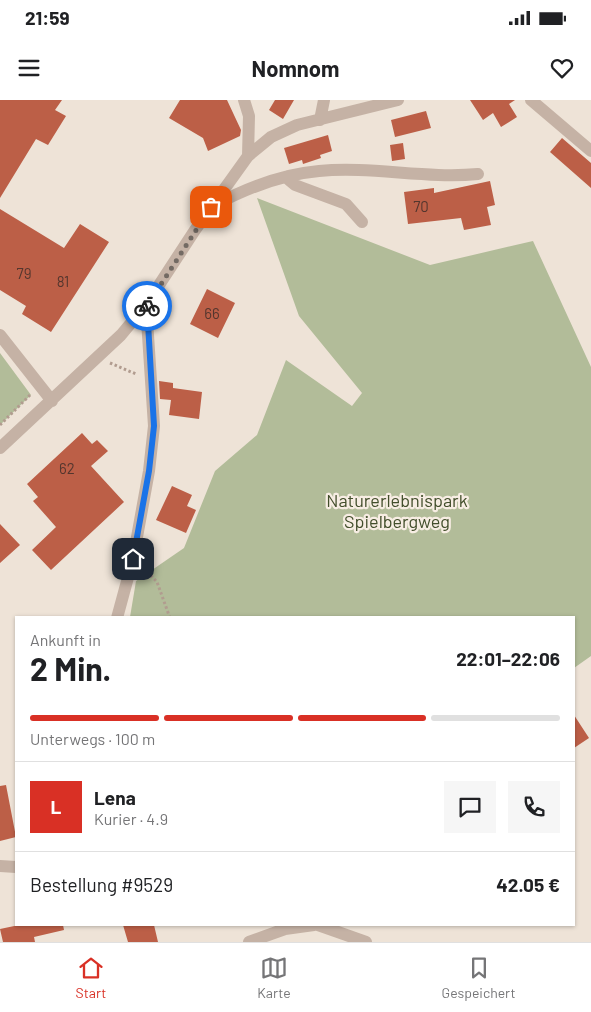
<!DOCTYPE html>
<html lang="de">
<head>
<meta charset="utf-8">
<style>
  :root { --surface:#fff; --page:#f6f6f6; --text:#202124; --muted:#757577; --line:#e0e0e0; --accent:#d93025 }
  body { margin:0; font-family:Barlow,sans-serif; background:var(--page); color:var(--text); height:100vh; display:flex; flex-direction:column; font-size:19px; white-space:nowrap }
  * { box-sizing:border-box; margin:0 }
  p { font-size:16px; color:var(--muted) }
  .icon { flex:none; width:28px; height:28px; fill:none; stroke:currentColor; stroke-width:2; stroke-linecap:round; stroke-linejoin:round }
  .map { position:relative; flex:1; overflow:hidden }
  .side { position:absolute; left:15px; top:516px; width:560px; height:310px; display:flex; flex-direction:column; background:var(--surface); border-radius:0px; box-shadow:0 1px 4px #0004 }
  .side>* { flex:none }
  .pin { position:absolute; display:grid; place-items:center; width:42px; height:42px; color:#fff; margin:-21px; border-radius:10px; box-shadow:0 2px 8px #0006 }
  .courier { position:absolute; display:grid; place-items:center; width:50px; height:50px; margin:-25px; border:4px solid #1a73e8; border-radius:50%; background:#fff; color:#222; box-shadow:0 1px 6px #0007 }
  .head em { font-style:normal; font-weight:700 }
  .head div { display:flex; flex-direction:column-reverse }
  .head { display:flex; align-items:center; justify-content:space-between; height:85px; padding:0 15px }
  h1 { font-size:32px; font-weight:700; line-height:38px }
  .bar { display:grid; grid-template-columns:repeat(4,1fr); gap:8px 5px; align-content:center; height:60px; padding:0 15px }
  .bar i { height:6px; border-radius:4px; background:var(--line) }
  .bar .selected { background:var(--accent) }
  .bar p { grid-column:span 4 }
  .line { display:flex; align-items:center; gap:12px; padding:0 15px; border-top:1px solid var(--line) }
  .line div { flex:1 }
  .round { display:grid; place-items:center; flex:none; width:52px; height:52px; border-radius:0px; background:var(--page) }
  .status { display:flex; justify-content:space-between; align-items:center; height:35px; padding:0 25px; background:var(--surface); direction:ltr }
  .status svg { height:14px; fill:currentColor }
  header { display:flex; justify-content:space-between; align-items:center; height:65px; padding:0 15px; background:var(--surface); font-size:22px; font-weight:700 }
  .tabs { display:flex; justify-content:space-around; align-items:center; height:70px; border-top:1px solid var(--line); background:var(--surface); font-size:14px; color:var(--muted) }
  .tabs a { display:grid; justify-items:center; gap:2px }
  .tabs .selected { color:var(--accent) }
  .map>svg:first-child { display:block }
  .green { fill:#b2bc99 }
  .building { fill:#bc5f47 }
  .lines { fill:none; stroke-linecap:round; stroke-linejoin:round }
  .path { stroke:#b19c8f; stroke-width:3; stroke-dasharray:2.5 2.5; stroke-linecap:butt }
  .minor { stroke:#c5b2a5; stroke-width:12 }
  .done { stroke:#736a63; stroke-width:5; stroke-dasharray:0 9 }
  .route { stroke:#1a73e8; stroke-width:6 }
  .labels { text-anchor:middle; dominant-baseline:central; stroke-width:4.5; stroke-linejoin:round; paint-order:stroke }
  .number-label { font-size:15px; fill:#54362e }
  .park-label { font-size:18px; fill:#424e2b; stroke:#f7ede3 }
</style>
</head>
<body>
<div class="status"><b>21:59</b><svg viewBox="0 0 49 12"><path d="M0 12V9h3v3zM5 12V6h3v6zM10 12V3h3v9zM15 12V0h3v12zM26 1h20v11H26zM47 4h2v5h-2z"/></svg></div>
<header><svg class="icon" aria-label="menu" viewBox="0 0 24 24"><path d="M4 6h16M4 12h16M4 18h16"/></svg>Nomnom<svg class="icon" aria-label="heart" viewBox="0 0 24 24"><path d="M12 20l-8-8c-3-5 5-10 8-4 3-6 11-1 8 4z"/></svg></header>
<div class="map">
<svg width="591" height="842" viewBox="0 0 591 842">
  <rect width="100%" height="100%" fill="#eee3d7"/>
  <path class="green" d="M257,98L430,165L533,141L591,267V556L574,568V518L130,517L136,481L184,448L215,371L257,335L286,260L352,306L362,293L299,216Z
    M0,253L31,295L0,325Z"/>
  <path class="building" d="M0,0H62L55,10L66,16L48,45L36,39L0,98Z
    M180,0H227L241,30L240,36L208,51L203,38L169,18Z
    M275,0H294L283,19L269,10Z
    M470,0H515L509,4L517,17L501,27L493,13L483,20Z
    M426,11L431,28L395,37L391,20Z
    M328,35L332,51L320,55L321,58L303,64L302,60L289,64L284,48Z
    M562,38L591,63V88L550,52Z
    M403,43L405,59L392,61L390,45Z
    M490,81L495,105L487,107L491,125L464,130L461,118L408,124L404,92L434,88V93Z
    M0,109L64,148L80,124L109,142L51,232L22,214L26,206L0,190Z
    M207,189L235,203L218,238L190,224Z
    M159,281L173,283V288L202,292L199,319L169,315L171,300L160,299Z
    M82,333L92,344L97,340L108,351L91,366L124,402L51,470L32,450L56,427L33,401L38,397L27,384Z
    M172,386L192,395L187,406L196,410L186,433L156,420Z
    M0,424L20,445L0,463Z
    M574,615L589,638L574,648Z
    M6,685L16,737L0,741V686Z
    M19,825H63L64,830L34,837L35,842H3L0,829Z
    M123,825H154L158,842H128Z"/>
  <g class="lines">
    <path class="path" d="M110,263L136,274
      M0,325L30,295
      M144,468L157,482L170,518"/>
    <path class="minor" d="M244,0L249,16L248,56
      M531,0L591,51
      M320,20L324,0
      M288,76L289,80L295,85L346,104L362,122
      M215,105C247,88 283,74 319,71C372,66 425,79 478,74
      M0,235L52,301
      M0,348L121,235L146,205L195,130L248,56L271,37L297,25L398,0
      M117,518L133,459L149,371L154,326L146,205
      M0,766L16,767
      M318,825L366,842
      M249,842L285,829L314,825"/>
  </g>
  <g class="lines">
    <path class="done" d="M147,206L211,107"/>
    <path class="route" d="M133,459L149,371L154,326L147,206"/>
  </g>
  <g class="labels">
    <g class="number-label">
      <text x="421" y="106">70</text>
      <text x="24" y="173">79</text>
      <text x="63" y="181">81</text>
      <text x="212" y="213">66</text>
      <text x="67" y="368">62</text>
    </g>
    <g class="park-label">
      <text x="397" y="400">Naturerlebnispark<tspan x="397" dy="21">Spielbergweg</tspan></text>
    </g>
  </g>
</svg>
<div class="pin" style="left:211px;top:107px;background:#ea580c"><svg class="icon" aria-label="bag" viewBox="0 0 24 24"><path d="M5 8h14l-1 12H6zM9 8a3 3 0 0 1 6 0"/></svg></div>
<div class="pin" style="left:133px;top:459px;background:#1f2937"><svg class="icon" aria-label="home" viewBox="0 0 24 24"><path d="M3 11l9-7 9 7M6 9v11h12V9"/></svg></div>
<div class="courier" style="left:147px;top:206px"><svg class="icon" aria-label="bike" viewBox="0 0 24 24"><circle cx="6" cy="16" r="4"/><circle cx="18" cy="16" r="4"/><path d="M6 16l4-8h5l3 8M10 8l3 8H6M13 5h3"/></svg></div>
<section class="side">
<div class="head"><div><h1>2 Min.</h1><p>Ankunft in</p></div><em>22:01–22:06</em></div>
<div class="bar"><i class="selected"></i><i class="selected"></i><i class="selected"></i><i></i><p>Unterwegs · 100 m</p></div>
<div class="line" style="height:90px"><b class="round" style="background:var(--accent);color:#fff">L</b><div><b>Lena</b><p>Kurier · 4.9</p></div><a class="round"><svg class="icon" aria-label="chat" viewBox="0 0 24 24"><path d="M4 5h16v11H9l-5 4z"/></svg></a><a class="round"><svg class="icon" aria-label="phone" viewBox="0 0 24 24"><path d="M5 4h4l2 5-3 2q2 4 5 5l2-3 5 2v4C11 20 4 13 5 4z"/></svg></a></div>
<div class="line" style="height:65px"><div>Bestellung #9529</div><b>42.05 €</b></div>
</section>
</div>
<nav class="tabs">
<a class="selected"><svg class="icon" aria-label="home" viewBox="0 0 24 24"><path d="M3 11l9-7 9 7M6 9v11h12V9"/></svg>Start</a>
<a><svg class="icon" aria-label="map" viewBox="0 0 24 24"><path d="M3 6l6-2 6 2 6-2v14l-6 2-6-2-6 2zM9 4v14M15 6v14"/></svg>Karte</a>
<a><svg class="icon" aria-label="saved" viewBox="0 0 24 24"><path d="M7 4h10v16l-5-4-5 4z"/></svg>Gespeichert</a>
</nav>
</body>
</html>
